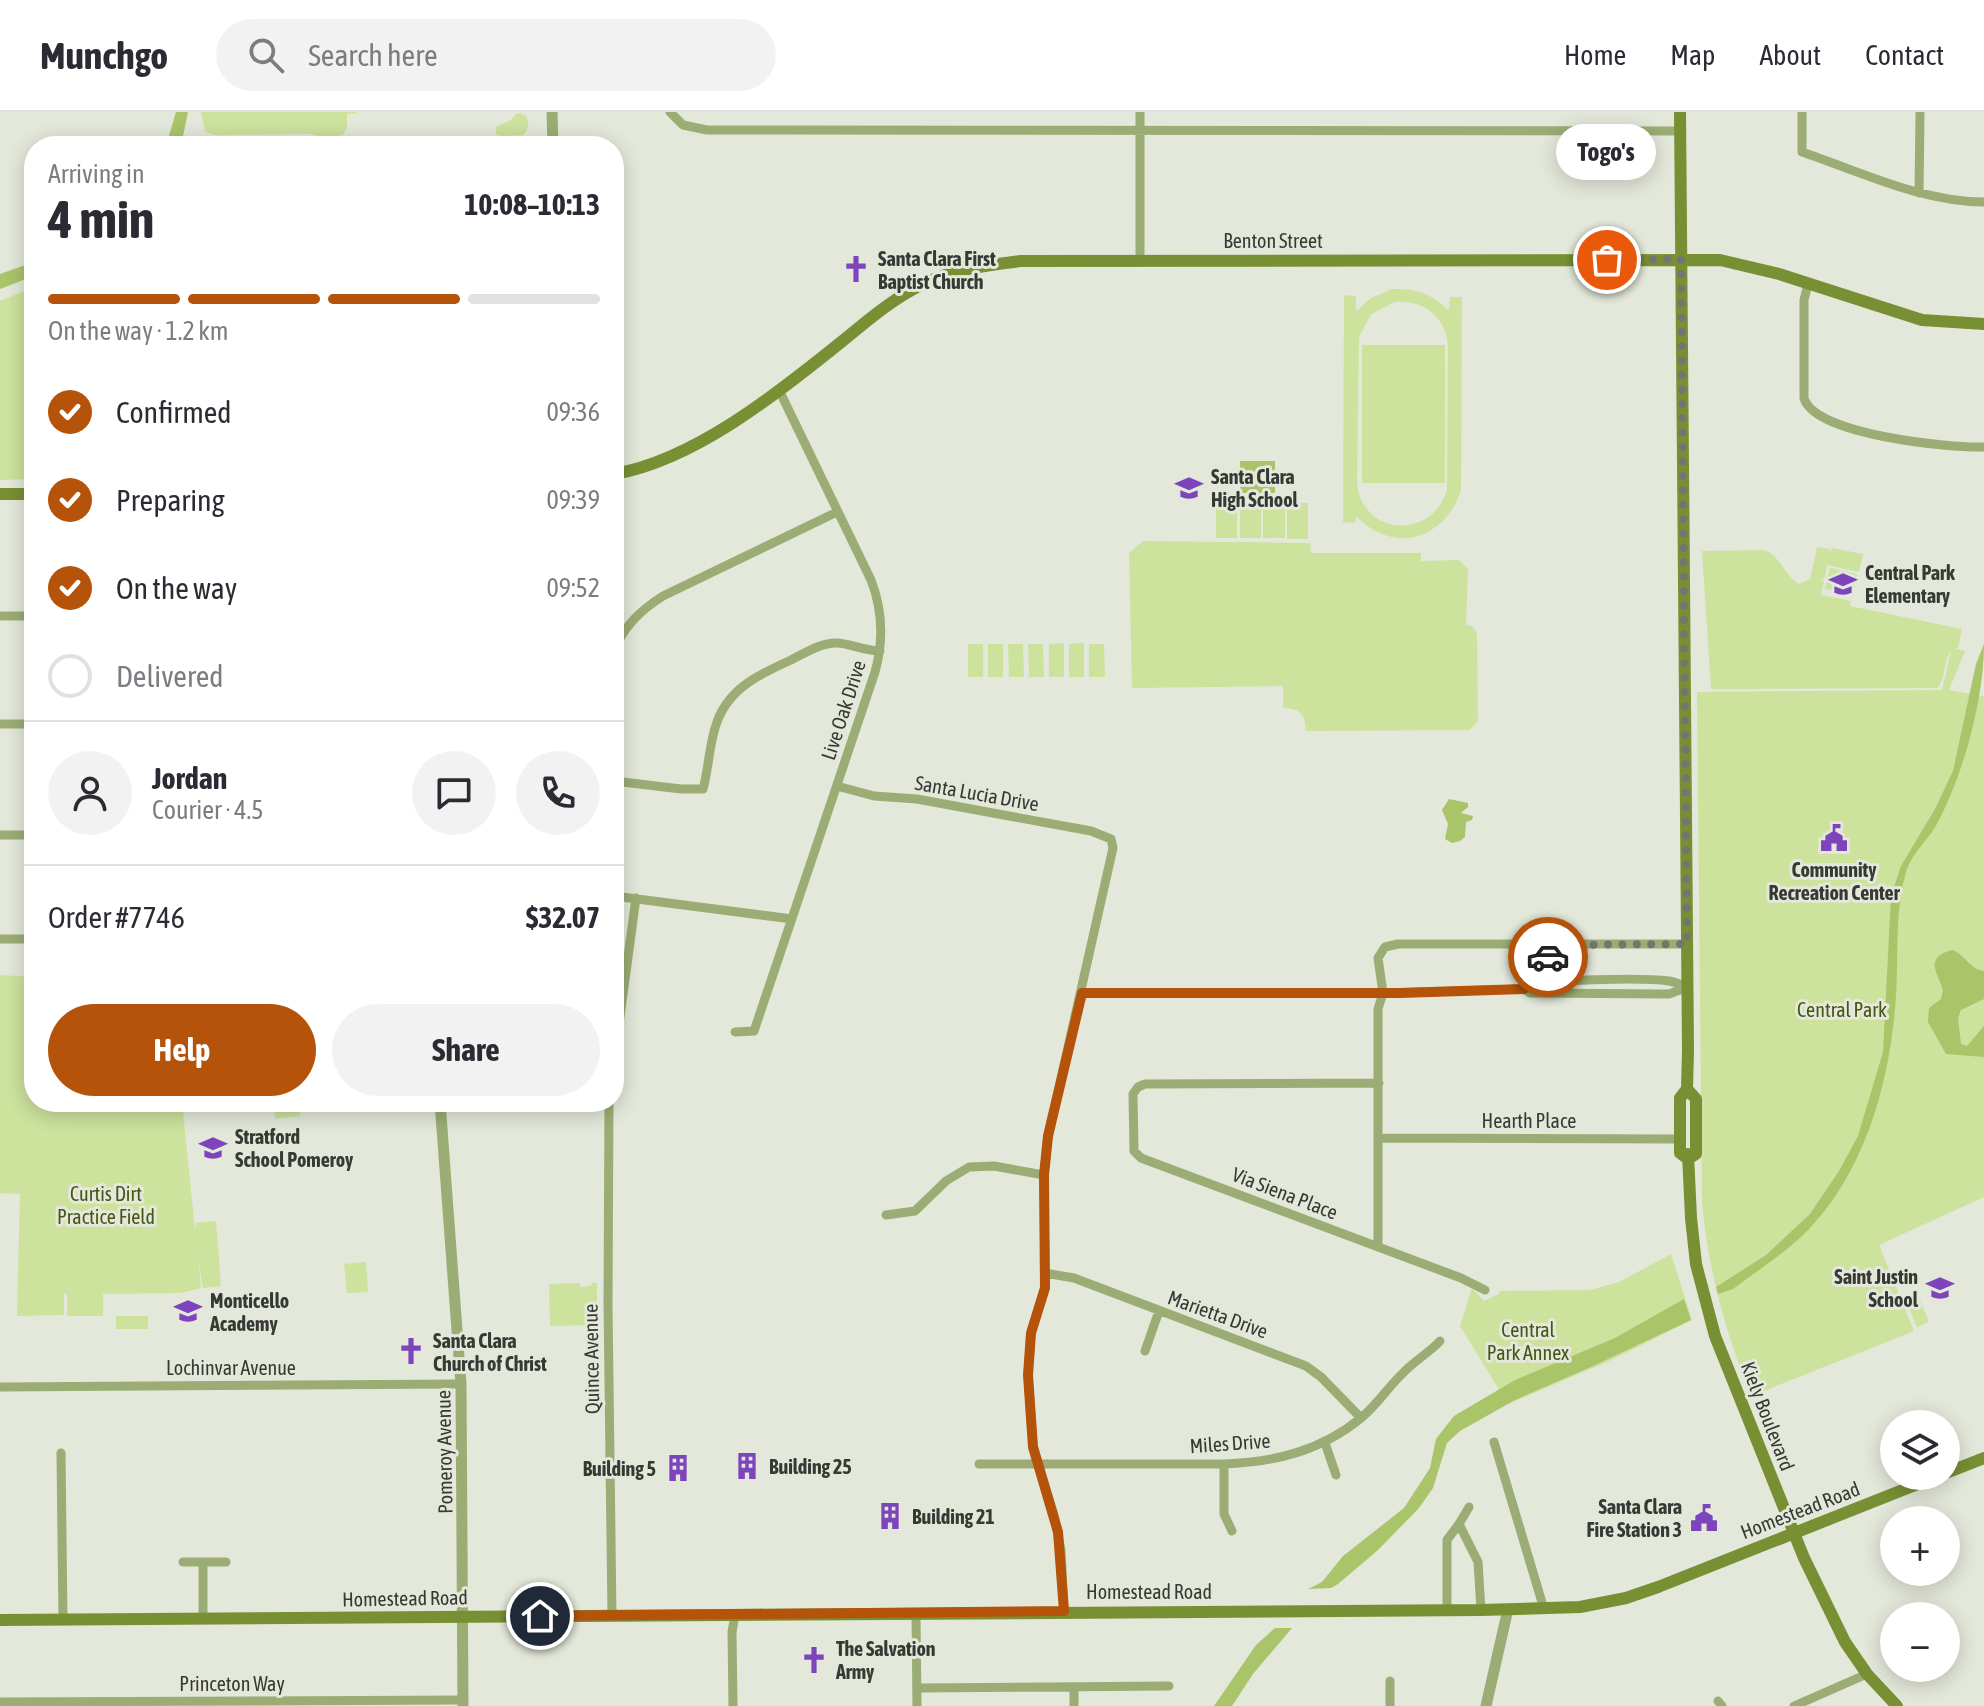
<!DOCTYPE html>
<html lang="en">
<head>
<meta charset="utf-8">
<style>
  :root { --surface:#fff; --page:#f2f2f3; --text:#2b2b33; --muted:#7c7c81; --line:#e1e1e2; --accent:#b45309 }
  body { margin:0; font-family:"Asap Condensed",sans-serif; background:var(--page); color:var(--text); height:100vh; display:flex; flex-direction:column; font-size:30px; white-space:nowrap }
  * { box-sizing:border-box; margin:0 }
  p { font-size:26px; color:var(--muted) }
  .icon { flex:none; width:44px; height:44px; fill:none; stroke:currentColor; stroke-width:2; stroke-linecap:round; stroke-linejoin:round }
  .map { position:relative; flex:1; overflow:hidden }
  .drawer { position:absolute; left:24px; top:24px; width:600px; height:976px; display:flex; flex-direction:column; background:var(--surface); border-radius:32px; box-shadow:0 4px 20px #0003 }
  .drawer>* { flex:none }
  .controls { position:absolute; left:1880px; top:1298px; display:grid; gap:16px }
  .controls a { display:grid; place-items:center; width:80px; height:80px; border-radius:50%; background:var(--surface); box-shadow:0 4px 20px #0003; font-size:40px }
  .pin { position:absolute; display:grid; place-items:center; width:68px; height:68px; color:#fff; margin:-34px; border:4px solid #fff; border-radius:50%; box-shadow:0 2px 8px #0007 }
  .courier { position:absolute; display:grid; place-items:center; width:80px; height:80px; margin:-40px; border:6px solid #b45309; border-radius:50%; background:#fff; color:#222; box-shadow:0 2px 10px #0007 }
  .bubble { position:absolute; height:56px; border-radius:28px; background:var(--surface); box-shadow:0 4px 20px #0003; font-size:26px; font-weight:700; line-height:56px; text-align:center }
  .head em { font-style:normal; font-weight:700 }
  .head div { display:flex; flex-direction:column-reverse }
  .head { display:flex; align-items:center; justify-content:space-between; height:136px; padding:0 24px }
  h1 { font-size:52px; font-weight:700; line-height:60px }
  .bar { display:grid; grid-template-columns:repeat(4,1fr); gap:12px 8px; align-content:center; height:96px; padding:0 24px }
  .bar i { height:10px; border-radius:6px; background:var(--line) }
  .bar .active { background:var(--accent) }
  .bar p { grid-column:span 4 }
  .line { display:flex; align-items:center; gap:20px; padding:0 24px; border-top:2px solid var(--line) }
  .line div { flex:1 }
  .round { display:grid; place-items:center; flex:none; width:84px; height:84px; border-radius:42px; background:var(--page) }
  ol { padding:0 24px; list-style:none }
  li { display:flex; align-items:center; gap:24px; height:88px }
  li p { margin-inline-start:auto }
  li .icon { padding:8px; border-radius:50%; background:var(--accent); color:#fff; stroke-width:4 }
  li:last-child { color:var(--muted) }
  li i { width:44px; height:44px; border:4px solid var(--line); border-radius:50% }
  .button { display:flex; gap:16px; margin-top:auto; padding:16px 24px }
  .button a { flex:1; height:92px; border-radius:48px; background:var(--accent); color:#fff; font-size:32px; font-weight:700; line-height:92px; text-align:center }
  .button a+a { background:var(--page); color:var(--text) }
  header { display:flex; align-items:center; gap:48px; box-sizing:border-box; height:112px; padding:0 40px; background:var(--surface); border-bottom:2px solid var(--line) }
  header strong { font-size:38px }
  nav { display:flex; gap:44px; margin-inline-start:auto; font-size:28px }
  .search { width:560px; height:72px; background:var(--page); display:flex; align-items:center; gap:20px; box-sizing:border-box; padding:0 28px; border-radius:44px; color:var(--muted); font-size:30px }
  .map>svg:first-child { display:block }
  .green { fill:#cce29d; fill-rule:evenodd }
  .water { fill:#aac46a }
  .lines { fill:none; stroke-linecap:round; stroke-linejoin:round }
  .minor { stroke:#9bad74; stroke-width:9 }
  .tertiary { stroke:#9bad74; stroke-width:11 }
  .secondary { stroke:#789033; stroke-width:12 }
  .done { stroke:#73766e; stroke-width:8; stroke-dasharray:0 14.4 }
  .route { stroke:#b45309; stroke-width:10 }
  .labels { text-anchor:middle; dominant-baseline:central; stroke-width:6; stroke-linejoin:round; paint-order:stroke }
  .street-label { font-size:20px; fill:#373934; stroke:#e3e8da }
  .poi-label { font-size:20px; font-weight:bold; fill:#373934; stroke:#e3e8da; text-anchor:start }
  .park-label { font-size:20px; fill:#455514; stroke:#e3e8da }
</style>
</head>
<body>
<header>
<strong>Munchgo</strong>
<div class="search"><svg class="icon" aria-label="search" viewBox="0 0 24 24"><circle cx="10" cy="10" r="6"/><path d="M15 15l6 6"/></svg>Search here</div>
<nav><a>Home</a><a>Map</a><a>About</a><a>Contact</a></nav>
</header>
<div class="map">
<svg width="1984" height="1594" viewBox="0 0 1984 1594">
  <rect width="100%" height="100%" fill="#e3e8da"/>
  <path class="green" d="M201,0H357V1L347,2V15L343,23L325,26L311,22L215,23L205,20Z
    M517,1L525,3C530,10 529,17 523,23L502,24L496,22V15L511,8Z
    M34,175V367L0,368V189Z
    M1392,177C1416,176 1433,182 1449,199L1450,185H1462L1461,378C1445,428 1393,443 1356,404L1355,411L1343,410L1344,183L1356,184V199L1371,186ZM1395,190C1425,188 1446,205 1448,235L1447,378C1432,429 1361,424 1357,370L1359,225L1371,202Z
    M1362,233H1445V371H1362Z
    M1216,390H1237V426H1216Z
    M1240,390H1261V426H1240Z
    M1263,390H1285V426H1263Z
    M1287,391H1308V427H1287Z
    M1143,429L1310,431L1311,441H1421V449L1459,448L1468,457L1466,513L1472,514L1477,521L1478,609L1470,618L1306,619C1305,601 1301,597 1283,596V574L1132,576L1129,441Z
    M1817,435L1829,437L1830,441L1832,436L1863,442L1859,460L1827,453L1821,483L1851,489L1850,494L1962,517L1958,536H1954L1965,539L1949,578L1984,584V1085L1879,1133L1914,1219L1751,1284C1725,1218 1709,1162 1702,1091L1697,580L1942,578L1951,539C1943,549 1946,567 1937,576L1711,577L1702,439L1765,438C1781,445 1784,463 1799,472L1810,467Z
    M1830,456L1857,462L1853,483L1825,477Z
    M1064,531V565H1049V532Z
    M1084,531V565H1069V532Z
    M968,532H983V565H968Z
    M988,532H1003V565H988Z
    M1008,532H1023L1024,565H1009Z
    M1028,532H1043L1044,565H1029Z
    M1089,532H1104L1105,565H1089Z
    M0,863L34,865V990H182L195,1118L196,1111L216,1109L221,1174L203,1176L198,1145L201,1176L181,1181L103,1182V1204H67V1182H64V1203L17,1204L20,1082L0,1081Z
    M273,990H299L300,1004L275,1007Z
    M1671,1142L1692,1208L1609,1249L1508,1292L1460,1214L1472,1176L1484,1189L1499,1182V1179L1590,1178L1619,1170Z
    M366,1150L368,1180L347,1181L344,1152Z
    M580,1171V1175L591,1174L592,1171H597V1213L550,1214L549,1172Z
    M1916,1179L1929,1210L1917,1215L1904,1184Z
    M116,1204H148V1217H116Z"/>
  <path class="water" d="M176,0H188L181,34H166Z
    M34,150V164L0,177V162Z
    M1240,349H1275V381H1240Z
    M1984,532C1984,588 1963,663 1937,712C1928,728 1913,740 1907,757C1894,798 1899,842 1896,883C1891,965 1867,1056 1809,1117C1787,1140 1758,1158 1733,1177L1718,1182L1716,1175L1766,1143L1810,1102L1839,1059L1858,1024L1883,940L1891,784L1901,754L1935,697L1953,659L1976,552Z
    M1449,687L1468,691V695L1461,701L1473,704L1472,708L1466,710L1465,725L1460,729L1452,731L1445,727L1448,712L1442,698Z
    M1952,838C1965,842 1969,857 1984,859V887L1961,898L1958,906L1961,932L1967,934L1984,914V945L1946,942L1928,910L1929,896L1941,887L1943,878C1937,860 1924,846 1952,838Z
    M1684,1187L1691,1208L1591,1255L1515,1288L1460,1319L1447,1331L1433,1376L1419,1396L1378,1438L1338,1472L1331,1476L1308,1477L1322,1470L1343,1444L1404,1396L1430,1356L1436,1327L1454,1304L1515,1268L1615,1226Z
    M1275,1516H1292L1253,1562L1232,1594H1214L1256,1533Z"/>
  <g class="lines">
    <path class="minor" d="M670,0L683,13L707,18L1680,19
      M1802,0V40C1861,60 1922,90 1984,90
      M1919,81L1920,0
      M1140,148V0
      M1808,172L1804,188V286C1814,323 1950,336 1984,335
      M0,504H34
      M614,538C625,513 641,498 663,484L837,400
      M0,612H34
      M614,669L681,677H703C709,656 709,631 717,610C729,576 760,562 791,548C805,541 822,530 838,531C851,532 865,539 880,539
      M837,674L874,684L917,687L1091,719L1111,727L1113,736L1048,1024L1044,1063L1045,1174L1031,1221L1028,1263L1033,1335L1054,1403L1061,1438L1064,1499
      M0,723H34
      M614,784L792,807
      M0,827H34
      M1548,833L1545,861L1552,875
      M1524,877L1530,881L1669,882L1688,875
      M1082,881H1383L1524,877C1539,866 1648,866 1669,869C1675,870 1682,873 1688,875
      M1383,881L1378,846L1385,835L1398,832H1687
      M735,920L754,919L875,560C884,528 883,499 871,468L779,278
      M614,949L636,786
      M1379,971L1145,972L1138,975L1133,982L1134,1039L1141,1046L1461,1166L1485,1178
      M609,990L608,1192L612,1504
      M1378,1026L1680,1027
      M886,1103L915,1099L946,1069L969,1055L994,1054L1044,1063
      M1378,1135V897L1383,881
      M1045,1161L1074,1166L1306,1254L1321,1265L1361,1306
      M1145,1239L1159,1199
      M0,1275L461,1272
      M1494,1330L1544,1497
      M1325,1331L1336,1363
      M61,1341L63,1508
      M979,1352H1224C1275,1350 1321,1339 1361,1306C1377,1293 1388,1275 1403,1261C1414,1249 1429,1241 1440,1229
      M1224,1352V1402L1232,1419
      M1459,1412L1469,1395
      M183,1450H203V1507
      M203,1450H226
      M1447,1498V1428L1459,1412L1478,1450L1481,1498
      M916,1502L917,1594
      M1390,1569V1594
      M917,1576L1169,1574
      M1718,1589L1722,1594
      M0,1590L463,1588
      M733,1594L732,1520L735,1503
      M1074,1594V1576
      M1794,1594L1867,1562"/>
    <path class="tertiary" d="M552,0L553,34
      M440,990L461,1272L463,1594
      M1486,1594L1508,1497"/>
    <path class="secondary" d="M1680,0L1688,938L1687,977L1680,986V1041L1688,1047
      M614,362C693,349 778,281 840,231C867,209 893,186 925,171C955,157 988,153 1021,149L1720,148L1779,162L1922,208L1984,212
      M0,382H34
      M1687,977L1696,987V1042L1688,1047
      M1688,1042L1691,1106L1696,1152L1715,1224L1804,1446L1845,1530L1867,1562L1897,1594
      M1946,1361L1984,1346
      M0,1508L1481,1498L1580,1495L1626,1486L1658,1475L1938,1364"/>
  </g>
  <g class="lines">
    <path class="done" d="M1548,845V833L1687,832L1681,147L1607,148"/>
    <path class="route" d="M540,1504L1064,1499L1058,1420L1033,1335L1028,1263L1031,1221L1045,1176L1044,1063L1048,1024L1082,881H1400L1524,877L1531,872L1550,871L1545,861L1548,845"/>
  </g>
  <defs>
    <g id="church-bare" transform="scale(2.16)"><path d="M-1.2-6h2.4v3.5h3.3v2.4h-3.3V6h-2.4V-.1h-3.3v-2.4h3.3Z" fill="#7d44bb" stroke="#e3e8da" stroke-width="2.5" paint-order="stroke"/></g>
    <g id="school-bare" transform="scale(2.16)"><path d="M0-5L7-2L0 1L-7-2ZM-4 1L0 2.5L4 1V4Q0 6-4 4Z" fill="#7d44bb" stroke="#e3e8da" stroke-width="2.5" paint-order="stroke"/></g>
    <g id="civic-bare" transform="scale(2.16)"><path d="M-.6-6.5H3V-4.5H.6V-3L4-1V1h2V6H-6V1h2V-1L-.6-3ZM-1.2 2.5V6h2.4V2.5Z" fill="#7d44bb" stroke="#e3e8da" stroke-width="2.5" paint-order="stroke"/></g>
    <g id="building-bare" transform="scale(2.16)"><path d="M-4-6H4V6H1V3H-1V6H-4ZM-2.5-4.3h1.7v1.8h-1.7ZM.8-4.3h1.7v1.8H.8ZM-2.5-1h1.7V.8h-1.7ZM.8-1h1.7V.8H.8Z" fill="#7d44bb" stroke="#e3e8da" stroke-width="2.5" paint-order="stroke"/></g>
  </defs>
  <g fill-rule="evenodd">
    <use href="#church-bare" x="856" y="157"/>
    <use href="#school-bare" x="1189" y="376"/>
    <use href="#school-bare" x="1843" y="472"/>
    <use href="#civic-bare" x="1834" y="726"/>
    <use href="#school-bare" x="213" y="1036"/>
    <use href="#school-bare" x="1940" y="1176"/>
    <use href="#school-bare" x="188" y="1199"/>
    <use href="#church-bare" x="411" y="1239"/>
    <use href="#building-bare" x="747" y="1354"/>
    <use href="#building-bare" x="678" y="1356"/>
    <use href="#building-bare" x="890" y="1404"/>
    <use href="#civic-bare" x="1704" y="1406"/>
    <use href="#church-bare" x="814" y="1548"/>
  </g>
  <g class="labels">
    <g class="street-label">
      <text x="1273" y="128">Benton Street</text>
      <text transform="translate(843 598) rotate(-72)">Live Oak Drive</text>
      <text transform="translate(977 681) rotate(10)">Santa Lucia Drive</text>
      <text x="1529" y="1008">Hearth Place</text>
      <text transform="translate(1285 1081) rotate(21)">Via Siena Place</text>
      <text transform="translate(1218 1202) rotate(20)">Marietta Drive</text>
      <text transform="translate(591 1247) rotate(-91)">Quince Avenue</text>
      <text x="231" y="1255">Lochinvar Avenue</text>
      <text transform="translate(1768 1304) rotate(69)">Kiely Boulevard</text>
      <text transform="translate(1230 1331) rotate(-4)">Miles Drive</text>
      <text transform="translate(444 1340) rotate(-91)">Pomeroy Avenue</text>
      <text transform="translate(1800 1398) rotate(-21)">Homestead Road</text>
      <text x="1149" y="1479">Homestead Road</text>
      <text transform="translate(405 1486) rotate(-1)">Homestead Road</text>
      <text x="232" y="1571">Princeton Way</text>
    </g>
    <g class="poi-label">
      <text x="878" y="146">Santa Clara First<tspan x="878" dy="23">Baptist Church</tspan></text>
      <text x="1211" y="364">Santa Clara<tspan x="1211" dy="23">High School</tspan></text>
      <text x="1865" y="460">Central Park<tspan x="1865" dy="23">Elementary</tspan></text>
      <text x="1834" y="757" text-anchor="middle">Community<tspan x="1834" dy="23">Recreation Center</tspan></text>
      <text x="235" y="1024">Stratford<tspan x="235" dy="23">School Pomeroy</tspan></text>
      <text x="1918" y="1164" text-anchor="end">Saint Justin<tspan x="1918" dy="23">School</tspan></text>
      <text x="210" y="1188">Monticello<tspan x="210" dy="23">Academy</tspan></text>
      <text x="433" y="1228">Santa Clara<tspan x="433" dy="23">Church of Christ</tspan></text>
      <text x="769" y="1354">Building 25</text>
      <text x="656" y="1356" text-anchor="end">Building 5</text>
      <text x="1682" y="1394" text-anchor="end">Santa Clara<tspan x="1682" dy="23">Fire Station 3</tspan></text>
      <text x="912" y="1404">Building 21</text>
      <text x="836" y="1536">The Salvation<tspan x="836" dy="23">Army</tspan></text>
    </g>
    <g class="park-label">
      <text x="1842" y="897">Central Park</text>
      <text x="106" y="1081">Curtis Dirt<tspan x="106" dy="23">Practice Field</tspan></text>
      <text x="1528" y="1217">Central<tspan x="1528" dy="23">Park Annex</tspan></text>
    </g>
  </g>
</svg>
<div class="controls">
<a><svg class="icon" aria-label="layers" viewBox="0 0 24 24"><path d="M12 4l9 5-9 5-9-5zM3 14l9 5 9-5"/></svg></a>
<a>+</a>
<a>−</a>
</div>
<div class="pin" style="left:1607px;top:148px;background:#ea580c"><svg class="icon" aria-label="bag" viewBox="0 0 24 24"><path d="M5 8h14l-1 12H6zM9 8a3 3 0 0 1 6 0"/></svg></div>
<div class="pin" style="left:540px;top:1504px;background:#1f2937"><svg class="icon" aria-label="home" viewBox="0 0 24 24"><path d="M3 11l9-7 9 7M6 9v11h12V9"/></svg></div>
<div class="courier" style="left:1548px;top:845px"><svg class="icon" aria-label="car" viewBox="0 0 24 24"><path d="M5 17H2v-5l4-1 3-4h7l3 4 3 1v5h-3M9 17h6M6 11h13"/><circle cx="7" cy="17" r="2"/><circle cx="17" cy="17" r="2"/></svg></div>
<div class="bubble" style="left:1556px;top:12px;width:100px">Togo's</div>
<section class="drawer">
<div class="head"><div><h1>4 min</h1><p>Arriving in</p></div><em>10:08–10:13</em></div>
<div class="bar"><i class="active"></i><i class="active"></i><i class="active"></i><i></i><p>On the way · 1.2 km</p></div>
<ol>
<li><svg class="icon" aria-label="check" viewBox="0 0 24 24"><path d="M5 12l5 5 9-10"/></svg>Confirmed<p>09:36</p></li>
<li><svg class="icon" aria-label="check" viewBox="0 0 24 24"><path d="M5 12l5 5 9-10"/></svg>Preparing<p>09:39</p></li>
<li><svg class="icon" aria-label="check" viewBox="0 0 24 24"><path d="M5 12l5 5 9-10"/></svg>On the way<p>09:52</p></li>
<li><i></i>Delivered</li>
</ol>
<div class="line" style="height:144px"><a class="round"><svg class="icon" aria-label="person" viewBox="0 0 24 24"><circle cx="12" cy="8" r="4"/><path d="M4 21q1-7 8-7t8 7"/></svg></a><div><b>Jordan</b><p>Courier · 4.5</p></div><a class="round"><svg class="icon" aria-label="chat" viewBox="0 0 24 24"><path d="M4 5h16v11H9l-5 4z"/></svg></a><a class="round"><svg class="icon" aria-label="phone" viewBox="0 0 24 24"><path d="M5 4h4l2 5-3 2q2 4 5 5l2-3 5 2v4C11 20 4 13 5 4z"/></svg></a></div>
<div class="line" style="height:104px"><div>Order #7746</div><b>$32.07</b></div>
<div class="button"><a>Help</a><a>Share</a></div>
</section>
</div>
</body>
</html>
